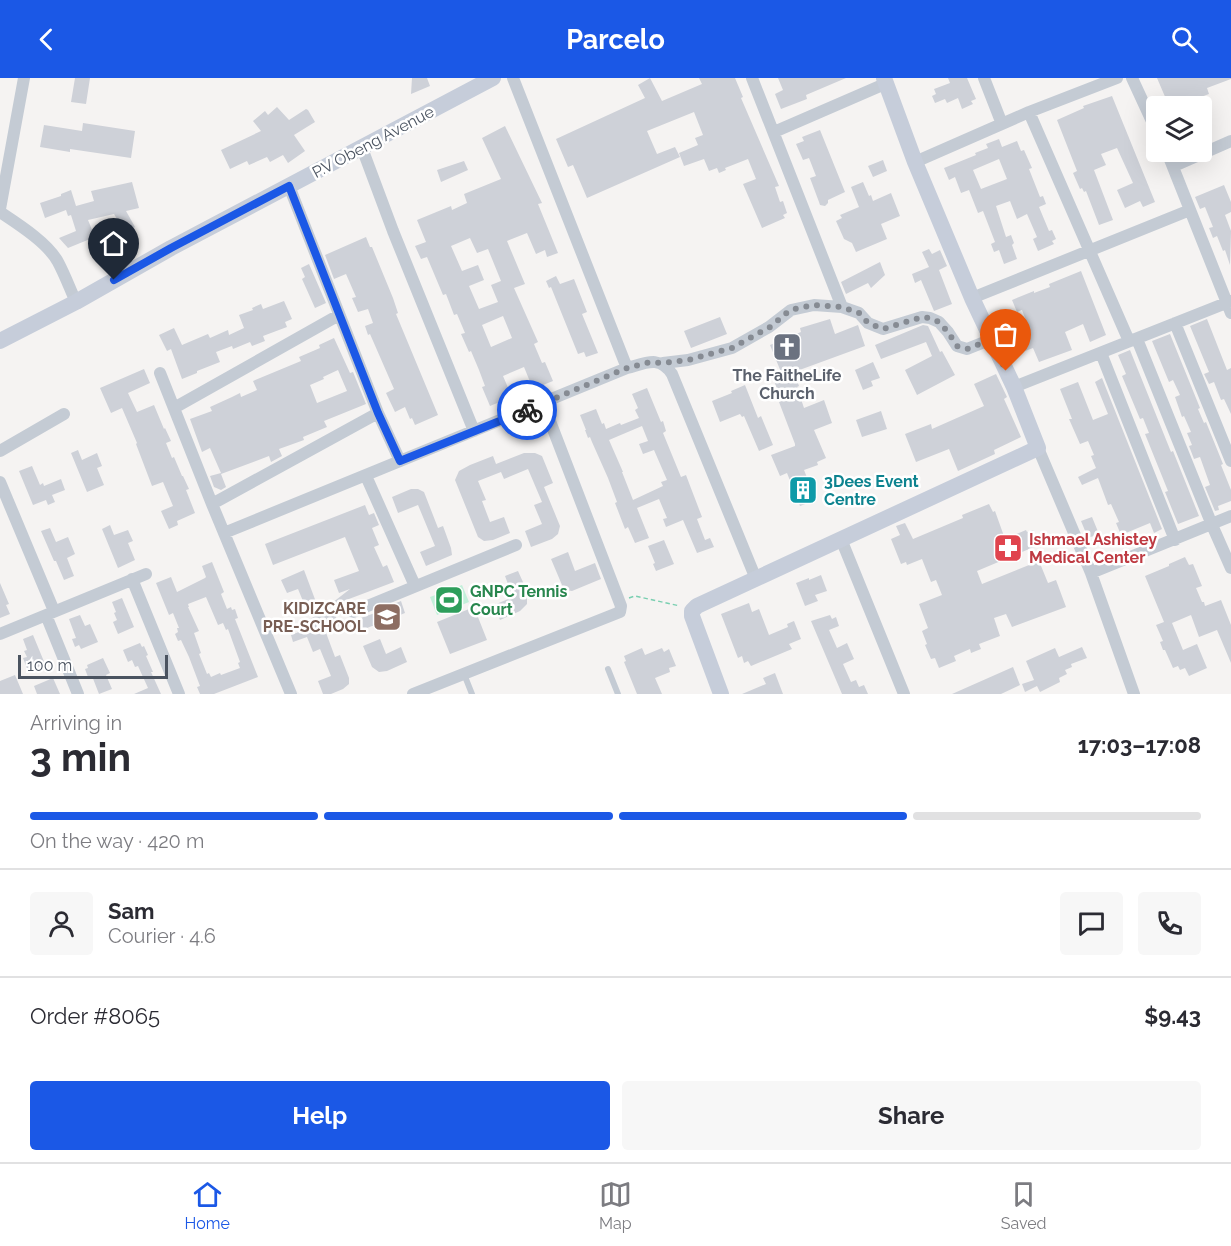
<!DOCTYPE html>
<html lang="en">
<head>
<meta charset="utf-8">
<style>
  :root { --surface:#fff; --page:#f7f7f7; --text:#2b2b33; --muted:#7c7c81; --line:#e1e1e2; --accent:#1b58e6 }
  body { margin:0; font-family:Raleway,sans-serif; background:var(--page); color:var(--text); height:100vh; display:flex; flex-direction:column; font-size:22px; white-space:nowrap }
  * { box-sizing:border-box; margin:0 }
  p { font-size:20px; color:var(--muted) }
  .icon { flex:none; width:33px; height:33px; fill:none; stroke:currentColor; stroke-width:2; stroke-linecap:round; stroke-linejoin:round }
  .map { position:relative; height:616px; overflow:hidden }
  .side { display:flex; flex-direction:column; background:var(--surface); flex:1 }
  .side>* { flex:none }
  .buttons { position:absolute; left:1146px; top:18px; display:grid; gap:12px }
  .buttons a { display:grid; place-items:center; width:66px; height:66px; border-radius:6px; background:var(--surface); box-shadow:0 6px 24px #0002; font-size:30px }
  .scale { position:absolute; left:18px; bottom:15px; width:150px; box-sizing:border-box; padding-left:6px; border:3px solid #4a5360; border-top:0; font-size:16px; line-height:21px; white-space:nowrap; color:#4a5360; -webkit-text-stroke:4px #fff; paint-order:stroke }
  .pin { position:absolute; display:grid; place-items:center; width:51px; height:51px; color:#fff; margin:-62px -26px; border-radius:50% 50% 50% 0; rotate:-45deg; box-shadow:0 0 6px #0007 }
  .pin .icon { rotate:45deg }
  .courier { position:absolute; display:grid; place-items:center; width:60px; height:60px; margin:-30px; border:4px solid #1b58e6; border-radius:50%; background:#fff; color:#222; box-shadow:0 2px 8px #0007 }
  .head em { font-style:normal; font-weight:700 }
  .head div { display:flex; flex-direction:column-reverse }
  .head { display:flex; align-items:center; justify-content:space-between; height:102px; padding:0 30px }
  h1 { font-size:39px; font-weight:700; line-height:45px }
  .bar { display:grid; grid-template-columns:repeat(4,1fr); gap:9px 6px; align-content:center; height:72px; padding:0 30px }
  .bar i { height:8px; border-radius:4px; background:var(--line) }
  .bar .on { background:var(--accent) }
  .bar p { grid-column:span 4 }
  .line { display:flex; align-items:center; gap:15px; padding:0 30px; border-top:2px solid var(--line) }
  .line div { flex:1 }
  .round { display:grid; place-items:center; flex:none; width:63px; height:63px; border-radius:6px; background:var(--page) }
  .primary-button { display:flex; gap:12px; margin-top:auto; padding:12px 30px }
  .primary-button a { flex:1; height:69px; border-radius:6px; background:var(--accent); color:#fff; font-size:24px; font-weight:700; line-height:69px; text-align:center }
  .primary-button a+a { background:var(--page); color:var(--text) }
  header { display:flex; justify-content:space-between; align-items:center; height:78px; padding:0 30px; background:var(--accent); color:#fff; font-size:27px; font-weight:700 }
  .menu { display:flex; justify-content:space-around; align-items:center; height:84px; border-top:2px solid var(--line); background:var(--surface); font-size:16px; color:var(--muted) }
  .menu a { display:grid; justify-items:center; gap:3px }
  .menu .on { color:var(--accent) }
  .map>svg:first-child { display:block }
  .green { fill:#c3f0da }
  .building { fill:#ced1d8; fill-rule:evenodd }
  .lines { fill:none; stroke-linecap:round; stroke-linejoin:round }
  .path { stroke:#7acfb1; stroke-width:1.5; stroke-dasharray:4.5 3; stroke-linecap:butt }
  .lane { stroke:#c4cbd4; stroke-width:6 }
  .street { stroke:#c4cbd4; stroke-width:12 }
  .secondary { stroke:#c6cdda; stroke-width:16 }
  .done { stroke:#868b93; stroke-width:6; stroke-dasharray:0 10.8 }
  .route { stroke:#1b58e6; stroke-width:8 }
  .labels { text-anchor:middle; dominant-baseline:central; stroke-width:5; stroke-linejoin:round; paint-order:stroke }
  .street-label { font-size:16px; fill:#4a5360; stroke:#fff }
  .worship-label { font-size:16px; font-weight:bold; fill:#5b616d; stroke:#fff }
  .culture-label { font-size:16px; font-weight:bold; fill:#0d838f; stroke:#fff; text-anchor:start }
  .health-label { font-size:16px; font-weight:bold; fill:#be3a42; stroke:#fff; text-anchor:start }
  .leisure-label { font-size:16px; font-weight:bold; fill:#27864d; stroke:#fff; text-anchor:start }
  .education-label { font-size:16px; font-weight:bold; fill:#785e54; stroke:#fff; text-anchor:end }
</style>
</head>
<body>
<header><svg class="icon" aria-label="back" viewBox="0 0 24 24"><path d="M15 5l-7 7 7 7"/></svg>Parcelo<svg class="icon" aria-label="search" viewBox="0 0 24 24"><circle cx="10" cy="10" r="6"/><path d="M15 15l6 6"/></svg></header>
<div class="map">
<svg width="1231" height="616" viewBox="0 0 1231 616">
  <rect width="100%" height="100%" fill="#f5f3f2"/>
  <path class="green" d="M462,507L469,524L437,537L430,519Z"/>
  <path class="building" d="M75,0H90L86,26L71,24Z
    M412,0H427L430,8L411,16Z
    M650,0L662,23L702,6L699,0H735L743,19L741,20L779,108L775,109L780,124L783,123L787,135L783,137L785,140L762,150L743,106L756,101L748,81L725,90L726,92L719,95L717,90L709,93L704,81L684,88L679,75L698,67L695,60L703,57L694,34L647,53L657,76L675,69L680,79L587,120L573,87L568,89L556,61L645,20L638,7Z
    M778,0H846L806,17L807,21L781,31L775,16L783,12Z
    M948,0H967L976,21L971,23L973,26L962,31L958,20L947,25L945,21L935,25L932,18L936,16L934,11L950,5Z
    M1157,0H1231V1L1207,10L1209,16L1198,20L1201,28H1192L1189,22L1174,28H1169Z
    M1112,18L1155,124L1143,129L1140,123L1125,130L1117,112L1133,105L1117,70L1101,76L1106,87L1094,92L1113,142L1099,147L1086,113L1084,114L1082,110L1080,111L1073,95L1077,93L1057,42L1084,30L1083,28Z
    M277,29L289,42L306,31L308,32L315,44L294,57L305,73L288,85L283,77L270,84L267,79L249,87L247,83L230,91L221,72L261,53L253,43L265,33L268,37Z
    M83,45L135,53L131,80L70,71V74L40,69L44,47L82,53Z
    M505,48L542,125L538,126L558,175L547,179L545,172L536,176L527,155L507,163L525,206L514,210L538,264L534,266L542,285L545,284L553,303L533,311L524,289L503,298L512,319L490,328L482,309L485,308L479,292L471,273L469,274L461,256L465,255L457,236L454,237L446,216L443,217L427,179L421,181L415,168L426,164L417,142L451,128L452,132L467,125L464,116L501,101L482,60ZM470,160L477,175L488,171L501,203L491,207L498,224L479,231L469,208L484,202L478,187L462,193L451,168ZM503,238L512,260L491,269L482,247Z
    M820,52L845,114L828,122V125L825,128L820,127L819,124L810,100L816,98L809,80L803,82L796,66L804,63L802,59Z
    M999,61L1002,69L1017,63L1021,73L1024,72L1032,90L1029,91L1040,119L1043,118L1046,126L1039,129L1049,153L1052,152L1056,161L1052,163L1054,166L1038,173L1033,161L1037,159L1027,136L1017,141L1010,123L996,128L1006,159L1011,157L1014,165L1012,167L1017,181L1004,186L999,172L994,174L991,166L995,164L983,133L978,135L969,112L961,115L955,99L949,102L944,90L976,77L975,75L988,70L986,66ZM999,81L1007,101L981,111L973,92Z
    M883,82L887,93L873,99L868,88Z
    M464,83L468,92L441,104L437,92Z
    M132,104L139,130L126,133L135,149L125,155L114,136L88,142L95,159L68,170L59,160L76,153L71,137L68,138L66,132L45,140L40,125L61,118V116L71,112L76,128L94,123L91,113Z
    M863,104L869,118L871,117L873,123L891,115L900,138L881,146L887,161L856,174L852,165L844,161L836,143L842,140L840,137L859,129L851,109Z
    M1224,107L1231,124V134L1225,137L1231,153L1230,187L1225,172L1223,173L1217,158L1213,160L1209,150L1213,149L1205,129L1200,131L1195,119Z
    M366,159L370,169H372L393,220L398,235L396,236L438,337L415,347L412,340L410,341L405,329L395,334L386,315L394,311L370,256L368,257L365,248L373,245L368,231L358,234L352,220L356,219L346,196L334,201L325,177Z
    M929,171L932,176L940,172L947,188L939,192L952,226L934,233L921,202L915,205L912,196L929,189L922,174Z
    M880,184L885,197L871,210L868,205L846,216L841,204Z
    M309,186L326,225L315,230L302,201L305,199L301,190Z
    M1081,193L1106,257L1090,264L1083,246L1065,254L1072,272L1039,284L1033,270L1015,277L1009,261L1030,253L1022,232L1017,234L1012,222L1034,213V215L1050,209L1049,206Z
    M556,198L560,206L574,201L587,234L582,236L598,275L586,279L584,274L578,276L551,209L549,210L546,203Z
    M284,223L292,241L285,244L287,249L263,258L265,263L252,268L250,264L233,271L232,268L216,274L220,284L197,293V295L182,301L171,271L167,273L159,257L174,250L182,267L208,256L210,260L228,252L229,257L244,250L239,237L253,232L252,230L261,226L263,231Z
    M720,239L727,256L691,270L684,253Z
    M830,241L835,256L858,247L865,268L794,294L799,308L797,309L804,330L824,322L832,345L814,352L826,380L817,384L818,387L804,392L816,422L800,428L787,395L780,398L771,377L795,368V366L779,324L782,323L772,298L781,294L770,267L801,254L800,250Z
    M1207,241L1227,292L1231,290V336L1224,321L1221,322L1214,304L1209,306L1204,296L1209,294L1190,248Z
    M923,247L928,248L940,274L942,273L955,297L917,317L905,292L932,278L926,264L881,281L875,267Z
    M1170,256L1200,330L1198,331L1204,345L1206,344L1223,386L1221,387L1231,412V423L1218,428L1219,432L1215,433L1205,409L1210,407L1200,379L1194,381L1189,368L1192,367L1187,355L1191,354L1184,338L1182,339L1175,319L1180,317L1173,302L1169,304L1152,263Z
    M334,260L350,295L353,294L366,326L324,343L327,349L303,359L304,362L279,371L282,378L271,384L269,378L221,396L226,409L221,412L214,409L210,398L221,395L210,370L202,374L190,341L212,333L210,329L232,319L240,315L241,319L257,312L253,303L301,283L299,279L320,270L319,267ZM338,292L347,313L317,325L310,307L324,301L323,299Z
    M1130,272L1171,374L1173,373L1199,438L1178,446L1165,414L1168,413L1145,356L1149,355L1143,340L1140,341L1122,298L1126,296L1118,277Z
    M873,284L880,300L871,303L873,308L863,312L855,292Z
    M144,291L150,305L128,315L137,334L154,327L164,351L165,350L171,363L166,365L172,380L174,379L182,398H183L189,411L186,412L195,435L177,443L178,447L169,451L161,433L173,428L163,404L152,408L136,366L137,365L122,330L111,335L100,310Z
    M996,296L1007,319L1004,321L1021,359L994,372L995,376L958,393L949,371L916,384L905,356L931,346L932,351L984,328L974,306Z
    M1102,300L1162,451L1154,455L1150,445L1121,457L1116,445L1119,444L1111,426L1108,427L1098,400L1082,407L1078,399L1096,390L1091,378L1094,377L1088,363L1080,366L1069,341H1072L1060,311L1078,304L1093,342L1108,336L1095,304Z
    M745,307L758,340L761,338L773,367L759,373L744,338L742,339L740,336L720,344L712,323L732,315L731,313Z
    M647,310L661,344L663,343L666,353L663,355L681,399L686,397L689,405L702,439L697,441L705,462L710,460L714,469L697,475L683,442L666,449L663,441L667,440L659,421L637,430L649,460L635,465L628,449L625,451L615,425L617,424L608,400L592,364L590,359L588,360L585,352H586L580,337L596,331L602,346L604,345L606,351L620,345L621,347L639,340L635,332L638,330L632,316ZM642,348L648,363L639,366L643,376L654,372L667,402L661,404L663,408L633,422L622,394H623L609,362Z
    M881,333L887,351L862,359L856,342Z
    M78,372L82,382L97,375L102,388L97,390L104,407L87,414L71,375Z
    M524,375H535L542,378L553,405L544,409L560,448L558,456L552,461L531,469L525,453L542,446L534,427L542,424L528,391L504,401L501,394L478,403L486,422L482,423L490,444L504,439L510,455L493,462L484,463L478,459L455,402L459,393L470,387L493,378L496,386Z
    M32,388L40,407L43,405L44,408L61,401L65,412L52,417L55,424L48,427L46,422L33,427L19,393Z
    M411,411H418L424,414L438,450L443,448L451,470L452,477L426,488L420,474L435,468L418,427L398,435L392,419Z
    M989,426L993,434L995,433L1005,461L1026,452L1027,454L1033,452L1039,465L1033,467L1034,469L977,493L982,506L1039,483L1048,505L1056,502L1066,529L1012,549L1006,536L994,540L1000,558L979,566L981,571L971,575L970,571L954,578L956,583L939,590L935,580L931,581L925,567L927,566L922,553L928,550L919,526L942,517L936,502L931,504L922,481L907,487L906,484L901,486L891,461L900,457L896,448L905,445L913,461L963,440L962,437Z
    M365,427L369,437L374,435L379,447L372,450L379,467L374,469L383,489L387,487L394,504L333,527L332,525L350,511L339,515L334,502L359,493L345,459L273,487L265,466Z
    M1092,439L1099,456L1088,460L1081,443Z
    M110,447L114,457L128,452L133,463L128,465L135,482L118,490L102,451Z
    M50,450L56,464L68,459L75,476L67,480L74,498L64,502L56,483H54L41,453Z
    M664,462L674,486L656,493L653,486L655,485L648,468Z
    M568,474L575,493L595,485L601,501L572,513L566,512L562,507L551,481Z
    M1185,479L1189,487L1193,486L1202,508L1196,510L1202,524H1204L1205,528L1221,522L1231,547V585L1217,552L1199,559L1191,537L1172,545L1183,572L1197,566L1207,590L1189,598L1185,590L1180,592L1178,588L1173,590L1165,572H1163L1160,564L1163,563L1156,547L1164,544L1145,498L1169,488V486Z
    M212,484L224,514L221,516L227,531L231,529L232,532L235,531L238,540L235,541L258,599L214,616H200L197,609L200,608L189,579L181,562L178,563L175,556L178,554L177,550H179L173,535L169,537L156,505L171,499L177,514L205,500L206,499L202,488ZM206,519L218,547L223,545L226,552L228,551L240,584L238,585L240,590L221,597L220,595L211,599L209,595L207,596L199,576L201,575L194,555L199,553L188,529H189L188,526Z
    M304,492L316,524L305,528L298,511L287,515L281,502Z
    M518,493L527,513V526L520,533L500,542L494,527L513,519L505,498Z
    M821,497L827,513L815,517L818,523L805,528L796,505L809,500V502Z
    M0,505L9,526L6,527L10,536L0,540Z
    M122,520L134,549L118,556L113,544L117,542L114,535L116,534L112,524Z
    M401,523L405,535L362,552L358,541L389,530V528Z
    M749,525L752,534L759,531L769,557L788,549L787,546L794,543L801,561L789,566L792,571L751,588L748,583L744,585L742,578L738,580L721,536Z
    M474,529L487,562L450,576L437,544Z
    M333,532L339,547L325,552L335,579L340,577L349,600V606L343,611L331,616H323L318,603L331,598L320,571L313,574L307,559L293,564L291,557L304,552L307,544L320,534L321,536Z
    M80,537L85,548L90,546L98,564L81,571L79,567L75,569L72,561L76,560L69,541Z
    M830,537L832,541L836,539L839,548L829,552L837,570L847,565L854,581L843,586L851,604L856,602L859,609L864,607L868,616H842L811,543Z
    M33,557L45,586L28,593L23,580L27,579L24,573L27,572L23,561Z
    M380,561L386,576L401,569L407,584L387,593L379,594L372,589L363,568Z
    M140,565L142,569L144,568L148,577L146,578L153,594H151L161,616H134L148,610L138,588L135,589L132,582L128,584L123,572Z
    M1082,569L1087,580L1071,586L1072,589L1065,592L1067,596L1059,600L1060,604L1040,614L1037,608L1025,614L1022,606L1034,602L1026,583L1055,570L1059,579Z
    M642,570L645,577L662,570L664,574L669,571L676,588L669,590L670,594L655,600L662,616H637L624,584L626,583L624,578Z
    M103,580L110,595L106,597L112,611L99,616L92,598L88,599L85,591L88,590L87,587Z
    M1013,589L1020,607L1001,616H952Z
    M775,595L783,616H742L766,606L763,600Z
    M15,597L23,616H0V603Z
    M53,600L60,616H37L34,608Z"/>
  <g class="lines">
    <path class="path" d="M629,520L635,518L680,528"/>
    <path class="lane" d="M608,591L618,616
      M464,596L472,616"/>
    <path class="street" d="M513,0L627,290
      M752,0L842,229
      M984,0L1002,46
      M1132,0L1156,52
      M1029,34L1129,263
      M774,54L887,5
      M362,70L393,153L474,353
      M1167,74L1231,235
      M915,84L1029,34L1117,0
      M1174,88L1231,63
      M289,108L378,335L400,383
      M0,131L24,0
      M0,134C18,146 48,165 58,184C65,197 70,211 76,224
      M972,220L1190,132
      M1175,245L1231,383
      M1137,261L1212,447L1231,490
      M1101,275L1175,462
      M663,285L688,282L732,270L769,249L791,232L814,227L842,229L859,235L868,245L883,251L922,239L930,240L939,244L948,254L957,268L967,271L992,261
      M160,295L212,426L291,616
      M1014,309L1231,223
      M174,330L339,237
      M1038,370L1091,495L1134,616
      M0,373L64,336
      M366,398L415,508
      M0,404L54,533
      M212,426L378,335
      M224,455L627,290C646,285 659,277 672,296L756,501
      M841,461L904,616
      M1091,495L1231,438
      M132,501L179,616
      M353,534L516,467
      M46,537L78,616
      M0,556L146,496
      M413,616L620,534L621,528L543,325"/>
    <path class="secondary" d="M0,263L76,224L171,170L493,0
      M721,616L692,538V533L697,528L1038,370L1014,309L972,220L915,84L884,0"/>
  </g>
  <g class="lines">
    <path class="done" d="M527,332L627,290L650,284L663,285L688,282L732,270L770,249L790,232L814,227L842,229L859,235L868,245L883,251L922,239L930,240L939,244L948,254L957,268L967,271L992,261L1006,293"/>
    <path class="route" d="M114,202L171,170L289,108L378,335L400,383L527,332"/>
  </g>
  <defs>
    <g id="church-square" transform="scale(1.5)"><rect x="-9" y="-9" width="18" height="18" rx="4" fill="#6b7280" stroke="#fff"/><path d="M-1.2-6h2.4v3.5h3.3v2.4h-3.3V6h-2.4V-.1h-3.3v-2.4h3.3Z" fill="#fff"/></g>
    <g id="building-square" transform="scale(1.5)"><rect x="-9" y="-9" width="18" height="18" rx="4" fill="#0f9aa8" stroke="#fff"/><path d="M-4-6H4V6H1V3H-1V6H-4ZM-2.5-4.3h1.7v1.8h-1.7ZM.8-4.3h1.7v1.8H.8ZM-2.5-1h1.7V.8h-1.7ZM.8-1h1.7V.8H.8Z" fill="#fff"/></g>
    <g id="pharmacy-square" transform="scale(1.5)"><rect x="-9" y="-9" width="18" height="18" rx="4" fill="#e0444e" stroke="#fff"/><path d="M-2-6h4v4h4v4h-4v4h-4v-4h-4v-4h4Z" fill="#fff"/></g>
    <g id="stadium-square" transform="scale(1.5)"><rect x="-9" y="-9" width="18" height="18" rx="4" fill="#2e9e5b" stroke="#fff"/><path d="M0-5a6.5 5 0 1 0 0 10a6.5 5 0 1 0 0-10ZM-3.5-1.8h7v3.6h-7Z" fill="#fff"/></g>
    <g id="school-square" transform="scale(1.5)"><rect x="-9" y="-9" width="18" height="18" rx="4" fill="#8d6e63" stroke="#fff"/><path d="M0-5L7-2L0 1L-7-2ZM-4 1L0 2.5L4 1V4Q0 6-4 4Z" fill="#fff"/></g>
  </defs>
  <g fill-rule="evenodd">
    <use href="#church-square" x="787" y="269"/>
    <use href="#building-square" x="803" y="412"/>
    <use href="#pharmacy-square" x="1008" y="470"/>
    <use href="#stadium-square" x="449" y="522"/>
    <use href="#school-square" x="387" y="539"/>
  </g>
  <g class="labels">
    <g class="street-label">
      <text transform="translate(373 64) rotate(-28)">P.V Obeng Avenue</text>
    </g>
    <g class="worship-label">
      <text x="787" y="297">The FaitheLife<tspan x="787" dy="18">Church</tspan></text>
    </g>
    <g class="culture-label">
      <text x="824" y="403">3Dees Event<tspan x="824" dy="18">Centre</tspan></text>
    </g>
    <g class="health-label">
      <text x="1029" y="461">Ishmael Ashistey<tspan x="1029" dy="18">Medical Center</tspan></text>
    </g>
    <g class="leisure-label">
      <text x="470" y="513">GNPC Tennis<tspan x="470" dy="18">Court</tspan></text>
    </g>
    <g class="education-label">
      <text x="366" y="530">KIDIZCARE<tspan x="366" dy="18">PRE-SCHOOL</tspan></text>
    </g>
  </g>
</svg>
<div class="buttons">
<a><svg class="icon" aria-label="layers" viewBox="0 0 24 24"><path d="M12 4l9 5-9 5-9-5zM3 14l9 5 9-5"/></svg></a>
</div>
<div class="scale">100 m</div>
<div class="pin" style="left:1006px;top:293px;background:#ea580c"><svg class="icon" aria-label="bag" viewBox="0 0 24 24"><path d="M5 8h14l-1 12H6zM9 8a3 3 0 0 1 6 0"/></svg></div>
<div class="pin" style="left:114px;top:202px;background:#1f2937"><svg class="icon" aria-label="home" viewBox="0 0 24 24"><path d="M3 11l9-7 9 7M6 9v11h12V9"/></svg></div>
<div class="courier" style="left:527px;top:332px"><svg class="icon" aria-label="bike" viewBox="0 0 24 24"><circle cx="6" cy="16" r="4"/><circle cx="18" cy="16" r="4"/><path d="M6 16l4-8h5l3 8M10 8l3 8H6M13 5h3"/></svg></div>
</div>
<section class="side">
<div class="head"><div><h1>3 min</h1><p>Arriving in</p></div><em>17:03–17:08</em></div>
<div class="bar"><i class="on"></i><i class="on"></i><i class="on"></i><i></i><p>On the way · 420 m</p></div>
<div class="line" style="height:108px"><a class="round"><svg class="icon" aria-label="person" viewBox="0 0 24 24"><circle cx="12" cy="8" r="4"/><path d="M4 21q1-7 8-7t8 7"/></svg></a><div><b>Sam</b><p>Courier · 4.6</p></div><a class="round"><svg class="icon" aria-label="chat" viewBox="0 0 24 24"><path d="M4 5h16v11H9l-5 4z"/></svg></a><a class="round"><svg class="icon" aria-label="phone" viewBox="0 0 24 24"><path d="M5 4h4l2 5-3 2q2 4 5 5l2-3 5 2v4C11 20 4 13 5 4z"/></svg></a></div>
<div class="line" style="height:78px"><div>Order #8065</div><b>$9.43</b></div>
<div class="primary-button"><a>Help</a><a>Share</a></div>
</section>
<nav class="menu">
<a class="on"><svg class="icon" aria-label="home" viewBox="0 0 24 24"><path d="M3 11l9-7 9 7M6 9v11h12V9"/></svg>Home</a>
<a><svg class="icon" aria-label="map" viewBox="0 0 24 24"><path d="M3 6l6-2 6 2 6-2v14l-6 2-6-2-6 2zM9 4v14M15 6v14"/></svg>Map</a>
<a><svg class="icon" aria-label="saved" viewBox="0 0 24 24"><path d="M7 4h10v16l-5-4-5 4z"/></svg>Saved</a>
</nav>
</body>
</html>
